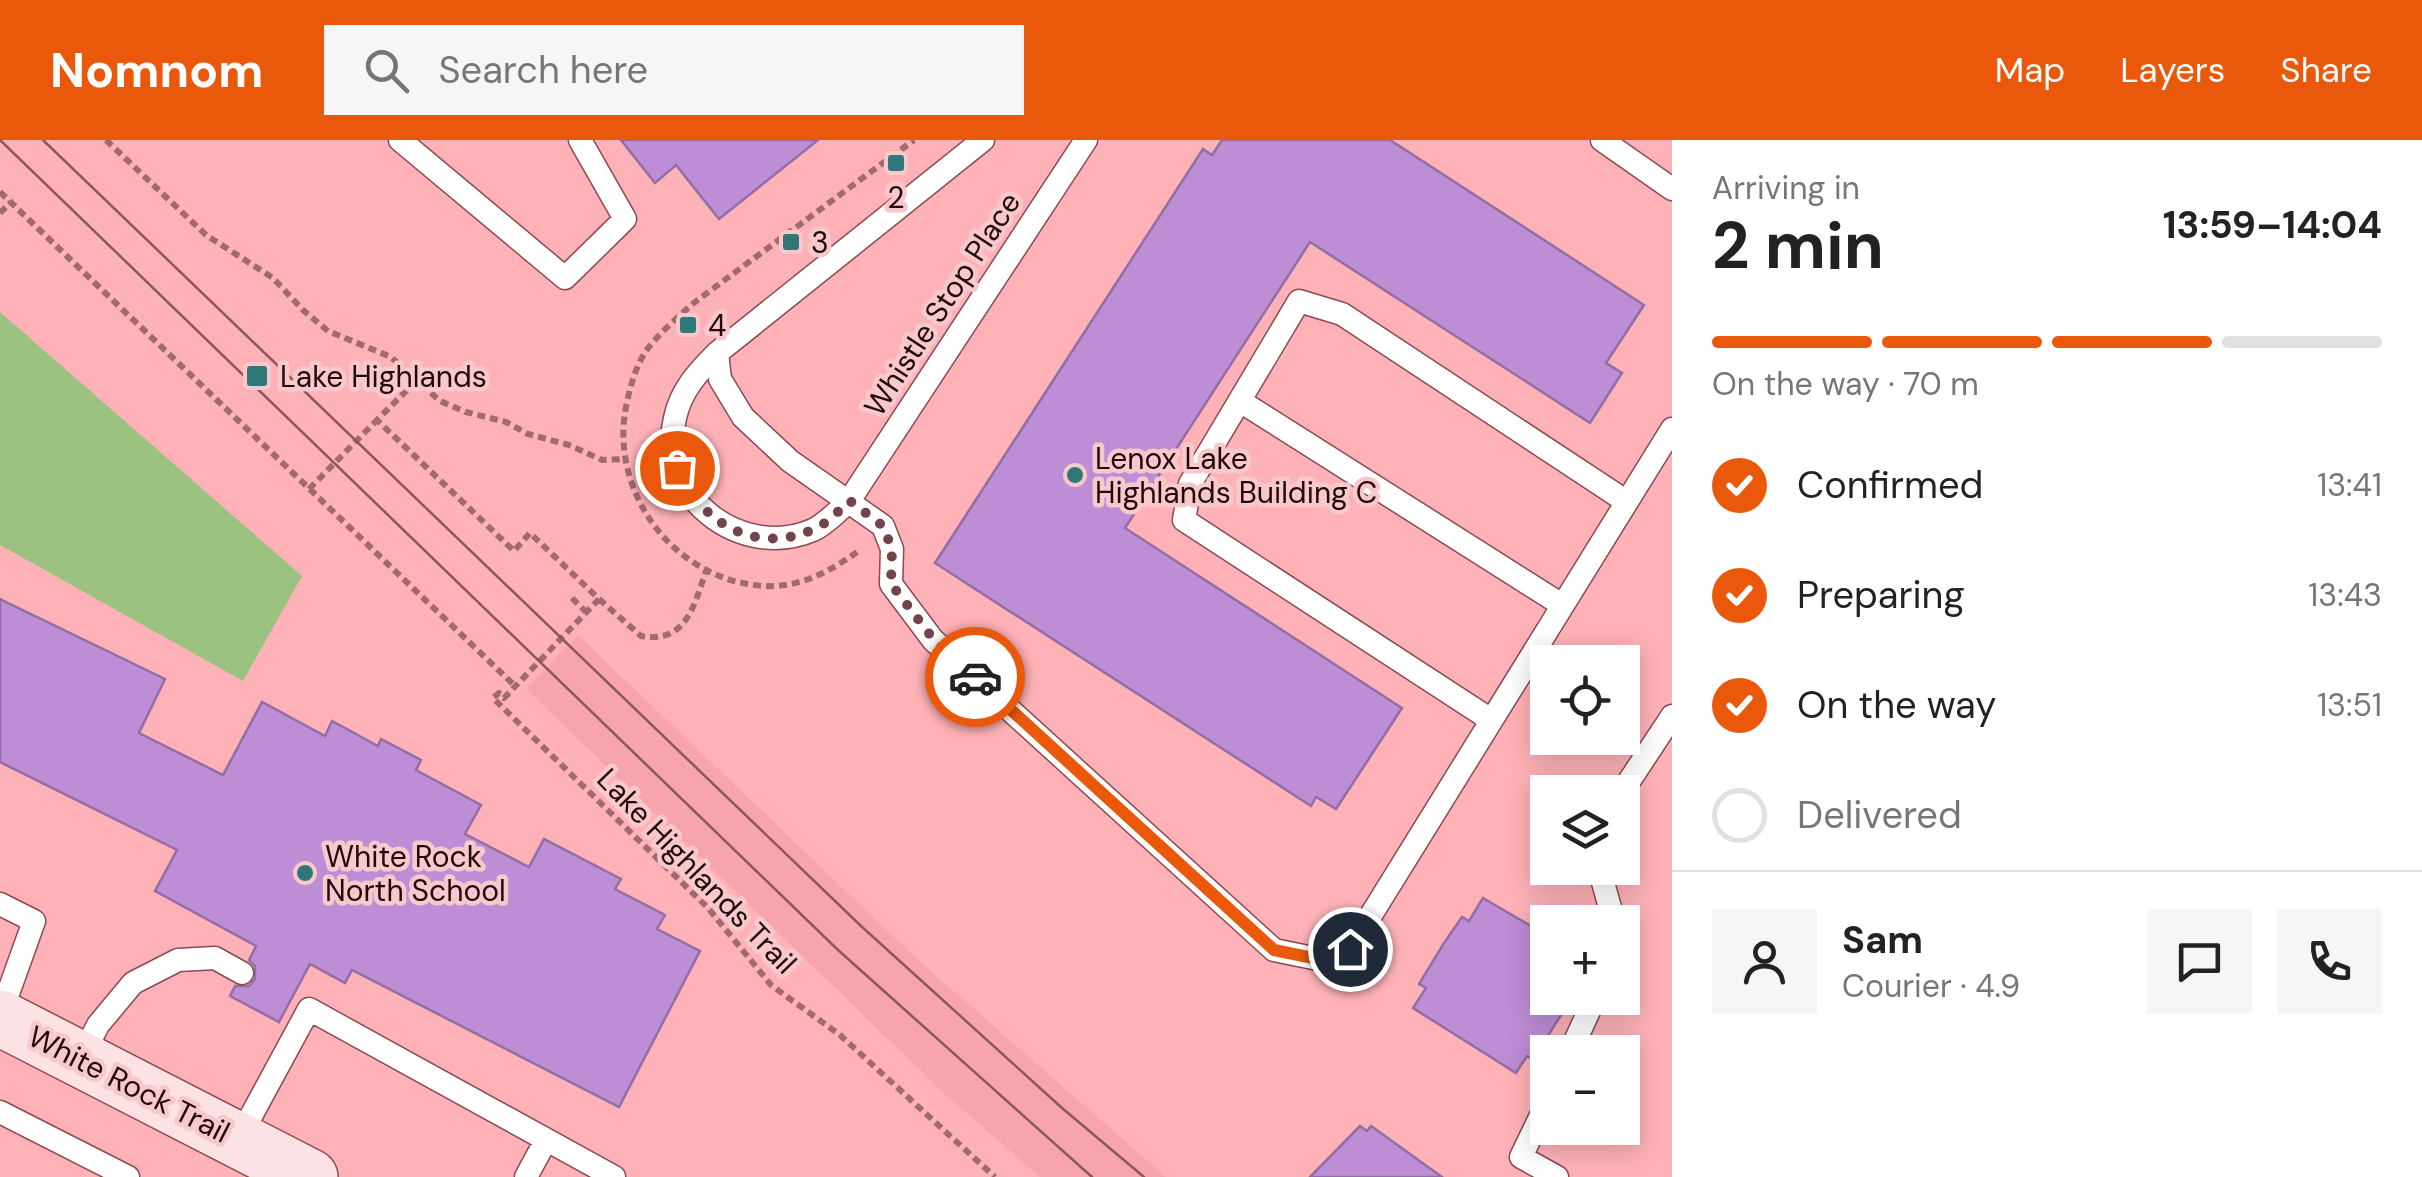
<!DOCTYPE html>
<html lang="en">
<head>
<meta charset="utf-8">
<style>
  :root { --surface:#fff; --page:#f6f6f6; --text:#222; --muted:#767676; --line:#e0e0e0; --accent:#ea580c }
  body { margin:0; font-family:"DM Sans",sans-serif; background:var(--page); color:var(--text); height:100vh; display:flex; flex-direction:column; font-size:38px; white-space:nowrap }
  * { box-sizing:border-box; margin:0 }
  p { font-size:32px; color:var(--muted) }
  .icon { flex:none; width:55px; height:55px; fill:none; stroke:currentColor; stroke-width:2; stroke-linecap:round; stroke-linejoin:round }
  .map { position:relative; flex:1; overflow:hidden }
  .drawer { display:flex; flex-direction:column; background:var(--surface); width:750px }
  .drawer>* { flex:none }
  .tools { position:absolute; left:1530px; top:505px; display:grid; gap:20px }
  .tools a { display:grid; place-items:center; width:110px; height:110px; border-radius:0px; background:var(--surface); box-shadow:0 5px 25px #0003; font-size:50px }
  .pin { position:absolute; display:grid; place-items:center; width:85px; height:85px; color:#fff; margin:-42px; border:5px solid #fff; border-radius:50%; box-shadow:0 2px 10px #0007 }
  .courier { position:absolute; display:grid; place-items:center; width:100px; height:100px; margin:-50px; border:8px solid #ea580c; border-radius:50%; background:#fff; color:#222; box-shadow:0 2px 12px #0007 }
  .head em { font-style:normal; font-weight:700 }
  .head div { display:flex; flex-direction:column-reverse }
  .head { display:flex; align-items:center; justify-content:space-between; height:170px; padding:0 40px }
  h1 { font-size:65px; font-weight:700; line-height:75px }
  .bar { display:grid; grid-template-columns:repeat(4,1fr); gap:15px 10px; align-content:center; height:120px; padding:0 40px }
  .bar i { height:12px; border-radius:8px; background:var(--line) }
  .bar .current { background:var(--accent) }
  .bar p { grid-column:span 4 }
  .line { display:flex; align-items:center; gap:25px; padding:0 40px; border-top:2px solid var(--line) }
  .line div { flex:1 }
  .round { display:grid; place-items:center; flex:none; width:105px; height:105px; border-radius:0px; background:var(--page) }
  ol { padding:0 40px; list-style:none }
  li { display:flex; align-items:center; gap:30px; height:110px }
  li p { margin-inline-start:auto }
  li .icon { padding:10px; border-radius:50%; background:var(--accent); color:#fff; stroke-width:4 }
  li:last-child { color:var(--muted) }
  li i { width:55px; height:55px; border:5px solid var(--line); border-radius:50% }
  header { display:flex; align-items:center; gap:60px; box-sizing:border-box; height:140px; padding:0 50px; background:var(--accent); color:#fff }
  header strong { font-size:48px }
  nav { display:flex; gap:55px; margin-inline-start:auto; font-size:35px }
  .search { width:700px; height:90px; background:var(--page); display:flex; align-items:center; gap:25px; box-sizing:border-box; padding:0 35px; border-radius:0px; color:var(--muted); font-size:38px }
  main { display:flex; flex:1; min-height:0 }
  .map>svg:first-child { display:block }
  .built { fill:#f7a4ac }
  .green { fill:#9bc281 }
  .building { fill:#bd8dd6; stroke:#926ea4; stroke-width:2.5 }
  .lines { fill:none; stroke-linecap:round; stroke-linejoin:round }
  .lane-casing { stroke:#8b4951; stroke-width:25 }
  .secondary-casing { stroke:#8b4951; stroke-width:58 }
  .path { stroke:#a16a6f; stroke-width:6; stroke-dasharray:8 5; stroke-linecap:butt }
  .lane { stroke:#fff; stroke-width:22 }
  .secondary { stroke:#fce2e5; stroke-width:55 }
  .tram { stroke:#89585c; stroke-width:2.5 }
  .done { stroke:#704448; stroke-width:10; stroke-dasharray:0 18 }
  .route { stroke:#ea580c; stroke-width:12 }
  .poi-dot { fill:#2f7877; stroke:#f8c9cc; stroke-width:4 }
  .labels { text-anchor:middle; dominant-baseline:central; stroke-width:9; stroke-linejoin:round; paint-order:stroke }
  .poi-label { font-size:30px; fill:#23090c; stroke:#f8c9cc; text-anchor:start }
  .street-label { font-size:30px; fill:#23090c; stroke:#f8c9cc }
</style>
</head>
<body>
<header>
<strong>Nomnom</strong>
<div class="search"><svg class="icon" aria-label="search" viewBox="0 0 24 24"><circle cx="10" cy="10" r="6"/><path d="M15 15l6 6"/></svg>Search here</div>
<nav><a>Map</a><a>Layers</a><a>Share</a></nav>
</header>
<main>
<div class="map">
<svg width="1672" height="1037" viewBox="0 0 1672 1037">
  <rect width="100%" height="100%" fill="#feb2b8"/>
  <path class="built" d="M578,495L917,819L1166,1037H1040L948,957L526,549Z"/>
  <path class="green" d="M0,172L302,436L243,541L0,405Z"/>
  <path class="building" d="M621,0H818L719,79L676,25L655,43Z
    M1222,0H1390L1644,165L1606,223L1622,233L1590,283L1310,102L1125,388L1402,568L1336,669L1316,657L1311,666L935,423L1203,9L1212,15Z
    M0,459L165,539L139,593L223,635L262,562L325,596L332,581L378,606L381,599L421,620L416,630L481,665L465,694L529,727L544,699L621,739L615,749L665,775L657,789L700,811L619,967L352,830L345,843L310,824L279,882L230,856L235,846H249L255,839V826L249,820L256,806L155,751L177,710L0,622Z
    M1483,758L1548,796V858H1572L1533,919L1527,916L1516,933L1413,868L1426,848L1419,844L1444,803L1462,777L1469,781Z
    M1360,986L1367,991L1371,986L1442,1037H1310Z"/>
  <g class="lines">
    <g class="lane-casing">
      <path id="lane" d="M400,0L565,138L625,79L580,0
        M983,0L717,213C698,232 681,250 675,278C656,356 741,421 813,390C826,384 838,371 849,361L1086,0
        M1602,0L1672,49
        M717,213L720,239L743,277L790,321L883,386L892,409L891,444L933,500L1274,810L1318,819L1350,809L1672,289
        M1240,261L1562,465
        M1491,580L1184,380L1190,344L1299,161L1342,174L1627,362
        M1622,652L1672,576
        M1599,728L1614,782
        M0,764L34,781L0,876
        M1570,912L1595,858
        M81,919L98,885L133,843L178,820L215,818L242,833
        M1548,961L1521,1017L1557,1037
        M0,972L128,1037
        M238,1000L309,869L614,1037
        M526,1037L546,1000"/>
    </g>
    <g class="secondary-casing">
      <path id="secondary" d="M0,878L310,1037"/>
    </g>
    <path class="path" d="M106,0L206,95L273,138L303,170L328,191L391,217L440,261L466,272L506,282L528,294L569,305L602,320L623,319
      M0,52L515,546
      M0,73L11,62
      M416,241L377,280L514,411L530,393L599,459L504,558L499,553L493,558L708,768L771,845L840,895L995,1037
      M309,349L377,280
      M857,412C831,431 799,448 765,446C672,441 607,349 627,262C631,244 636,226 646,211C659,193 678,177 695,162L914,0
      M572,458L586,472
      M599,459L641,496C686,504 694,466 706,431"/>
    <use href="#lane" class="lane"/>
    <use href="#secondary" class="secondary"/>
    <path class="tram" d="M0,0L838,810L1092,1037
      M43,0L861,786L1062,968L1144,1037"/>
  </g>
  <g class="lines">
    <path class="done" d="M677,328C701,382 753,415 812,390C826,385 838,371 850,361L883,386L892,409L891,444L934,500L975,537"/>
    <path class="route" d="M975,537L1274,810L1318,819L1350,809"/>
  </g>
  <g class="poi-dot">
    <rect x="886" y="13" width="20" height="20" rx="5"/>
    <rect x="781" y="92" width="20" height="20" rx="5"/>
    <rect x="678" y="175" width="20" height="20" rx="5"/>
    <rect x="245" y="224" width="24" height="24" rx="5"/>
    <circle cx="1075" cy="335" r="10"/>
    <circle cx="305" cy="733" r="10"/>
  </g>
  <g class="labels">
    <g class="poi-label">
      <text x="896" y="57" text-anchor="middle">2</text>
      <text x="811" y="102">3</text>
      <text x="708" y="185">4</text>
      <text x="280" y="236">Lake Highlands</text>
      <text x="1095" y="318">Lenox Lake<tspan x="1095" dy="34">Highlands Building C</tspan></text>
      <text x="325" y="716">White Rock<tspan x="325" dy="34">North School</tspan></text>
    </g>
    <g class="street-label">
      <text transform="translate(942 164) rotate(-57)">Whistle Stop Place</text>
      <text transform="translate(697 731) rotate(46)">Lake Highlands Trail</text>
      <text transform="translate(129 944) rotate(27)">White Rock Trail</text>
    </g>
  </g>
</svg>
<div class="tools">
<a><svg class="icon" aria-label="locate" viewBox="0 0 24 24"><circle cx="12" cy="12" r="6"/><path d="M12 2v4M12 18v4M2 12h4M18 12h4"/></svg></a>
<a><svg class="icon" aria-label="layers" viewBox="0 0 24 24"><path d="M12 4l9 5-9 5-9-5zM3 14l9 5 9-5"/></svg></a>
<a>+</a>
<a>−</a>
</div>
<div class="pin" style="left:677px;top:328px;background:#ea580c"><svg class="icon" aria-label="bag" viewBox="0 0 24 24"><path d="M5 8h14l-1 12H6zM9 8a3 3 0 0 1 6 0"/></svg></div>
<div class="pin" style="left:1350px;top:809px;background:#1f2937"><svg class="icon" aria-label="home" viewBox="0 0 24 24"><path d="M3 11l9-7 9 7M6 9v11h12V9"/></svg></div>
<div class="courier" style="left:975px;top:537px"><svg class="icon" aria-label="car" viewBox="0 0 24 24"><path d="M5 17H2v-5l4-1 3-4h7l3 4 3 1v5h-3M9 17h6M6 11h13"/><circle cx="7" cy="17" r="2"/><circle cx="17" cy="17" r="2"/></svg></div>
</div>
<section class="drawer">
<div class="head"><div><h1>2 min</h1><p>Arriving in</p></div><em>13:59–14:04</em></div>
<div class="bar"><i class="current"></i><i class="current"></i><i class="current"></i><i></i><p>On the way · 70 m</p></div>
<ol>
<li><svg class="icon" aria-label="check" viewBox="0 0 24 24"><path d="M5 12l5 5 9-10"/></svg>Confirmed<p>13:41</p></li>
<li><svg class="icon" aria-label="check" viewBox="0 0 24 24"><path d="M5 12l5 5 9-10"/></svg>Preparing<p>13:43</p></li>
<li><svg class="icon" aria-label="check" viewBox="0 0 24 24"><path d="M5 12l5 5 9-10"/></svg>On the way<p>13:51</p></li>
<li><i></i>Delivered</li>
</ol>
<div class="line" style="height:180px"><a class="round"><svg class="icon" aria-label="person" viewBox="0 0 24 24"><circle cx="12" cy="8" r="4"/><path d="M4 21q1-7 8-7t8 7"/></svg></a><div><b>Sam</b><p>Courier · 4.9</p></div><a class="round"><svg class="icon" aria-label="chat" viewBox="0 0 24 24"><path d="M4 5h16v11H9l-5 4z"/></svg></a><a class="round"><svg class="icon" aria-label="phone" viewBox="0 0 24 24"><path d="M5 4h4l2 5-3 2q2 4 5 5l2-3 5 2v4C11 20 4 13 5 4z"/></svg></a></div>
</section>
</main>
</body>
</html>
